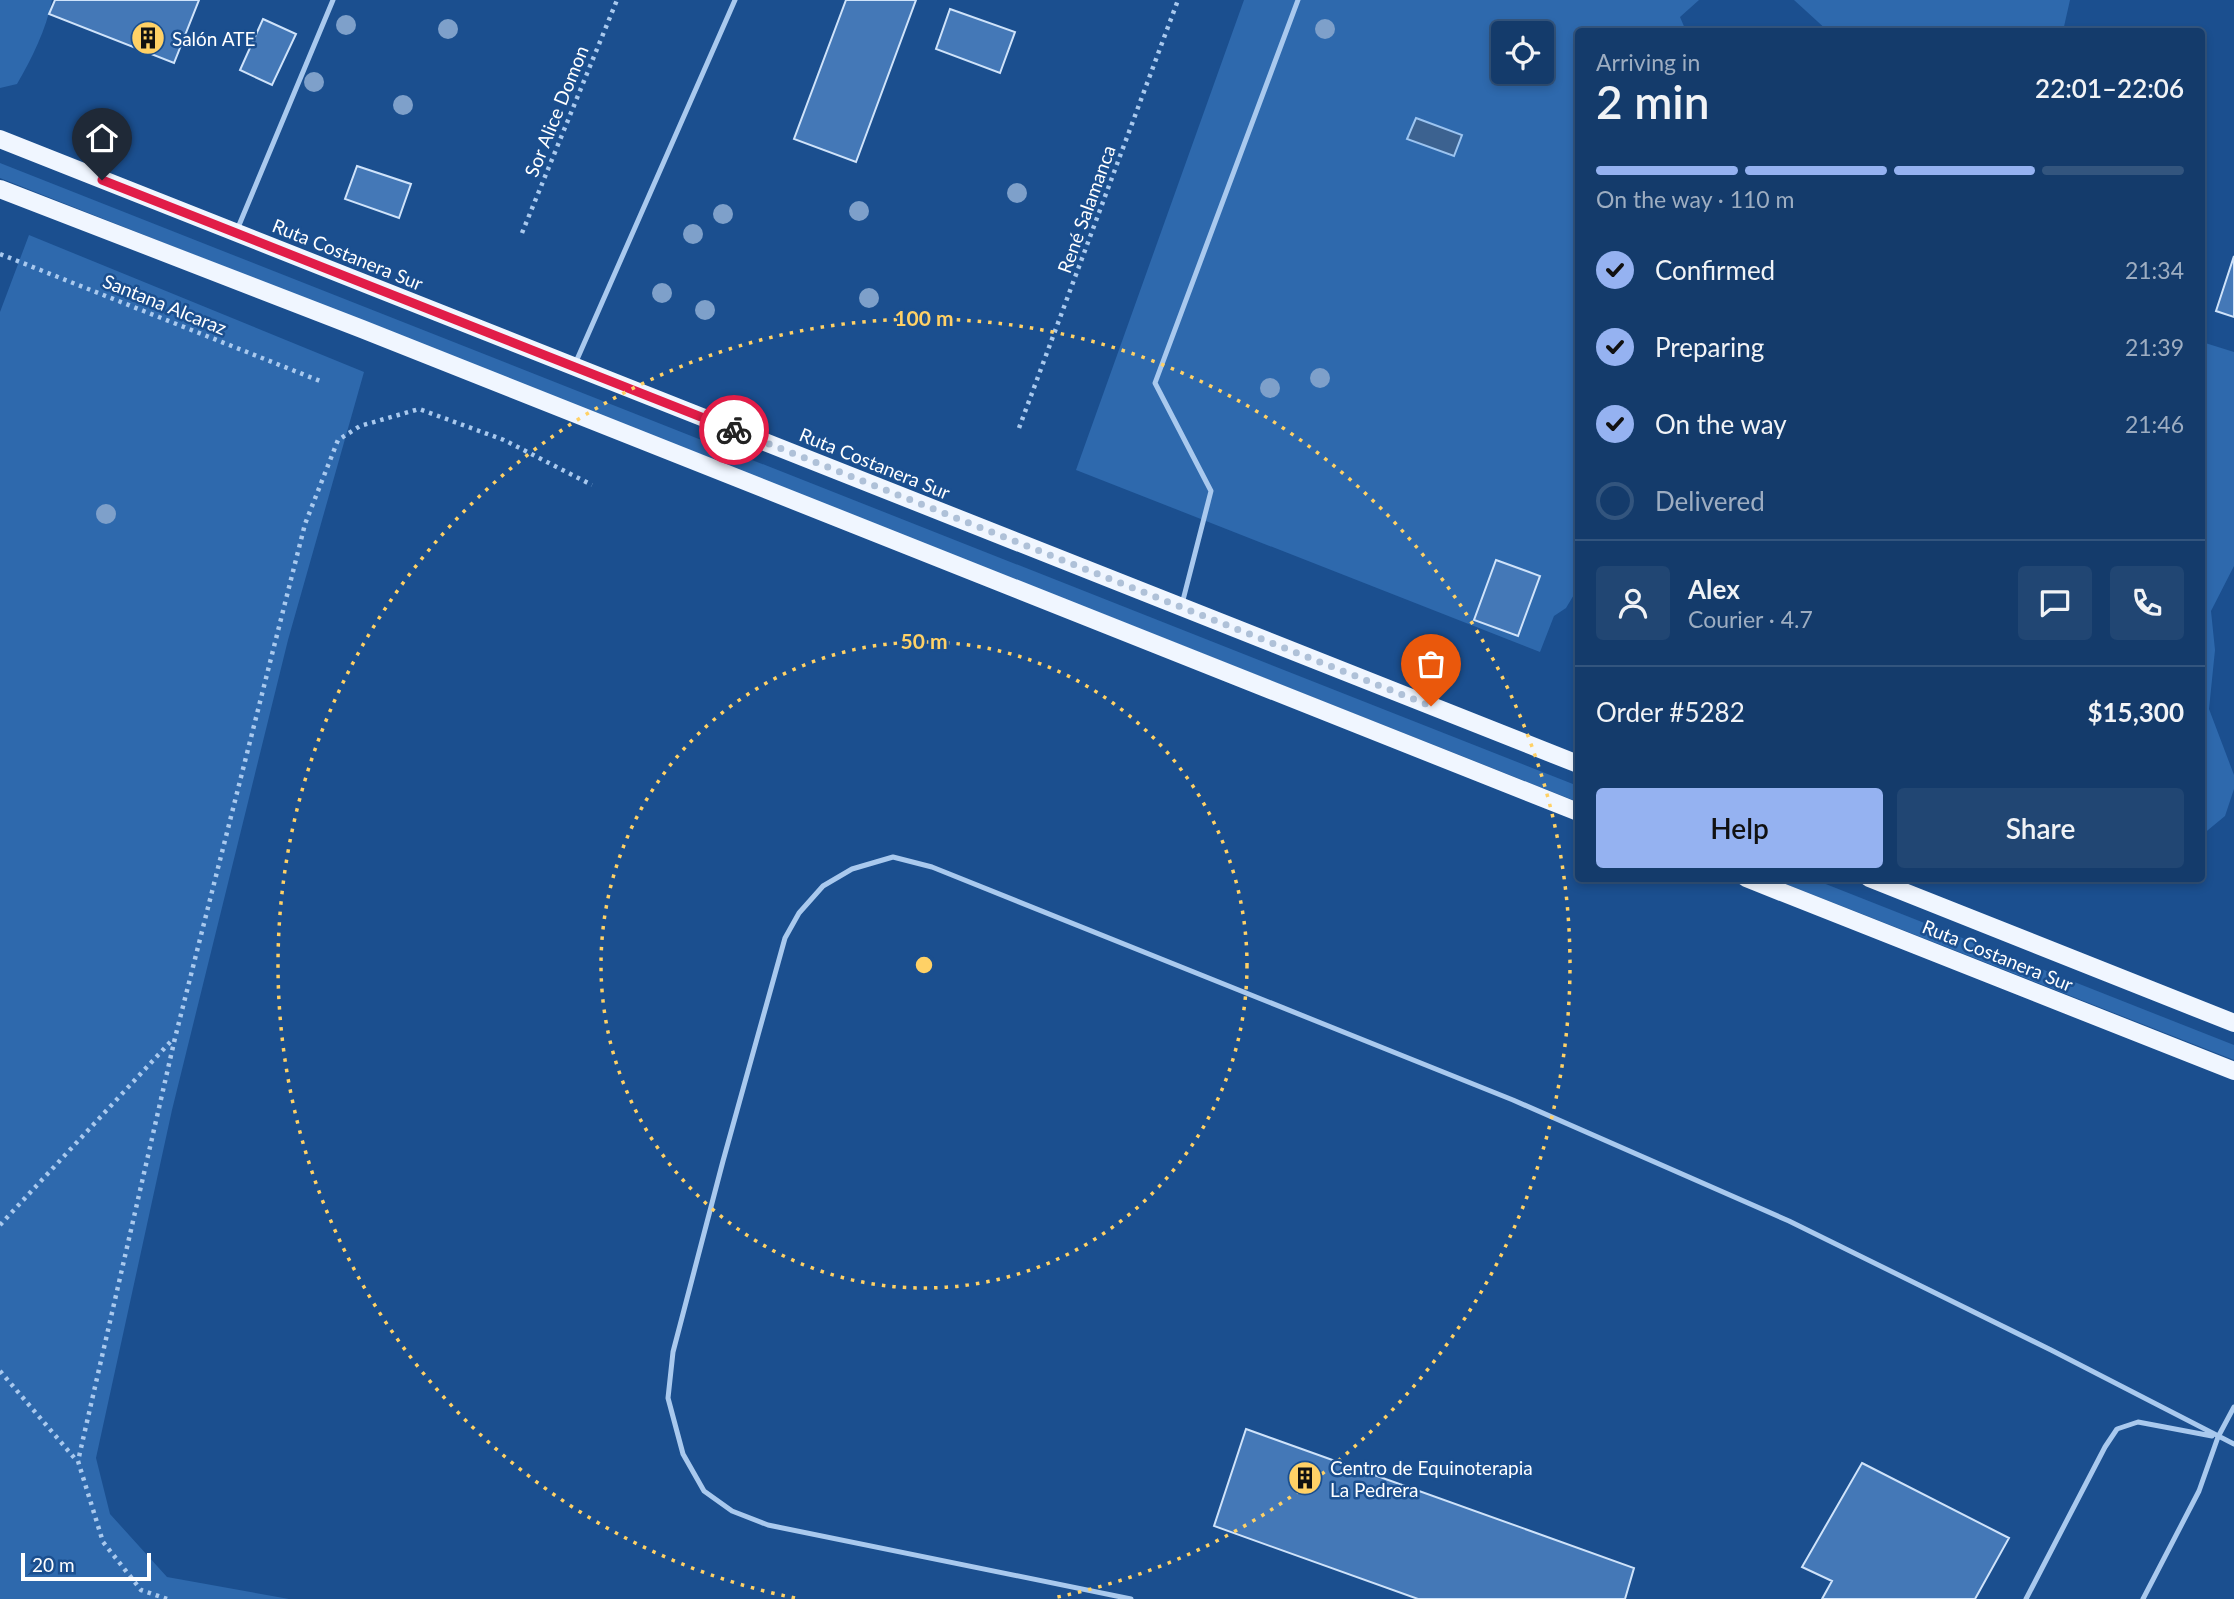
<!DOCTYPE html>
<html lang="en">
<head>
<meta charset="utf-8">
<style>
  :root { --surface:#143b6b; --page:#214673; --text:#f1f3f6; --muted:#9dadc1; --line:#33557e; --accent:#95b2f1 }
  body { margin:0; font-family:Lato,sans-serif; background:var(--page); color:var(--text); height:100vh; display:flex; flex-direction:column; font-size:26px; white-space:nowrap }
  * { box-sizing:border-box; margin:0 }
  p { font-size:23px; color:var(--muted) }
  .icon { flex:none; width:38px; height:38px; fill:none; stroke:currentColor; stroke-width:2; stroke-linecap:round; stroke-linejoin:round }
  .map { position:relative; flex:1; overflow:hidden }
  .panel { position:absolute; left:1575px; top:28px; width:630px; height:854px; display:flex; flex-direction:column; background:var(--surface); border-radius:7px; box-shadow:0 4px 10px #0003,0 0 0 2px var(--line) }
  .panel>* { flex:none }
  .controls { position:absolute; left:1491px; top:21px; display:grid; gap:14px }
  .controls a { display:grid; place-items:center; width:63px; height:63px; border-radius:7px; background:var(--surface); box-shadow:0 4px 10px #0003,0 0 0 2px var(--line); font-size:35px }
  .scale { position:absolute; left:21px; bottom:18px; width:130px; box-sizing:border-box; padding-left:7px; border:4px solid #fff; border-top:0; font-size:19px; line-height:24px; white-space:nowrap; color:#fff; -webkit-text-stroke:5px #1b4f8f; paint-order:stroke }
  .pin { position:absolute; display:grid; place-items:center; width:60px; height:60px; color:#fff; margin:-72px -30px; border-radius:50% 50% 50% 0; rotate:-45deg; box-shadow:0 0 7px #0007 }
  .pin .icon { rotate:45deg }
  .courier { position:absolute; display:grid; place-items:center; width:70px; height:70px; margin:-35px; border:5px solid #e11d48; border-radius:50%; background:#fff; color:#222; box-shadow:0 2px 9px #0007 }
  .summary em { font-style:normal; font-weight:600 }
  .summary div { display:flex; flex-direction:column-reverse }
  .summary { display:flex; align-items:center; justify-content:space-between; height:119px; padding:0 21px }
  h1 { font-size:46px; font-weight:600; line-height:52px }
  .bar { display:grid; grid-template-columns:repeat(4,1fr); gap:10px 7px; align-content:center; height:84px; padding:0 21px }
  .bar i { height:9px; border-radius:5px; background:var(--line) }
  .bar .active { background:var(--accent) }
  .bar p { grid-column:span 4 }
  .line { display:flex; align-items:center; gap:18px; padding:0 21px; border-top:2px solid var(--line) }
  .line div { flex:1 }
  .round { display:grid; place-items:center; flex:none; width:74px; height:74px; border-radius:7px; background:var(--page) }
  ol { padding:0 21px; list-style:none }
  li { display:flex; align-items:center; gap:21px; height:77px }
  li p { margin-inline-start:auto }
  li .icon { padding:7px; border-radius:50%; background:var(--accent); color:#111; stroke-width:4 }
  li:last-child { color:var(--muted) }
  li i { width:38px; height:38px; border:4px solid var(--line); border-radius:50% }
  .button { display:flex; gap:14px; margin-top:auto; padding:14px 21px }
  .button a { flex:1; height:80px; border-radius:7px; background:var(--accent); color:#111; font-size:28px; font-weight:600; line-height:80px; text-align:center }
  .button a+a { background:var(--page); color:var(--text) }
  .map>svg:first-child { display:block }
  .green { fill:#2e69ad; fill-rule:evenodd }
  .water { fill:#3c6290; stroke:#9cc4f0; stroke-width:2 }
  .building { fill:#4478b7; stroke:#cfe3fa; stroke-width:2 }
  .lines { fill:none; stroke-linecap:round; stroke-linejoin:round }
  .path { stroke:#a9c9ee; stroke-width:4.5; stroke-dasharray:3.5 5; stroke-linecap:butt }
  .service { stroke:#a9c9ee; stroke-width:5 }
  .primary { stroke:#f0f6ff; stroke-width:18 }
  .tree { fill:#7ea0ca }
  .done { stroke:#afc1d8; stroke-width:7; stroke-dasharray:0 12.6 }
  .route { stroke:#e11d48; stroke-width:9 }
  .ring { fill:none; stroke:#ffd166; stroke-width:3.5; stroke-dasharray:3.5 7 }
  .labels { text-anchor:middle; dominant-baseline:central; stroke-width:5; stroke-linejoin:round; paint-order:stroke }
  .poi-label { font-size:19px; fill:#fff; stroke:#1b4f8f; text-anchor:start }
  .street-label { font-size:19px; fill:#fff; stroke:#1b4f8f }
  .centre { fill:#ffd166; stroke:#1b4f8f; stroke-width:3.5 }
  .ring-label { font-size:21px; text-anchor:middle; font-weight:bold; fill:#ffd166; stroke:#1b4f8f; stroke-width:5; stroke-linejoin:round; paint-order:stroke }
</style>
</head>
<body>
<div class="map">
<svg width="2234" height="1599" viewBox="0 0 2234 1599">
  <rect width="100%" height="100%" fill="#1b4f8f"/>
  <path class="green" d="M0,0H52C46,30 32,58 17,84L0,88Z
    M1244,0H1699L1680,17L1686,31L1578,32V588L1566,608L1554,616L1540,652L1076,470ZM1503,33H1542V72H1503Z
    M1794,0H2070L2063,31L1829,32Z
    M0,163L1578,786V802L0,178Z
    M29,235L364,372L288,640L172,1110L96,1458L110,1514L167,1577L289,1599H0V312Z
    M2202,342L2234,352V566L2211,611L2215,650L2209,709L2234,775V789L2225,816L2202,835Z
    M1773,879H1813L2234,1045V1060Z"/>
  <path class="water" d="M1416,118L1462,135L1454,156L1407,139Z"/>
  <path class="building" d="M55,0H199L174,63L49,14Z
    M846,0H916L856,162L794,139Z
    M950,9L1015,32L1000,73L936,49Z
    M263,19L296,34L272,85L240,70Z
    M357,166L411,184L399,218L345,199Z
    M2234,256V317L2216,311Z
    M1496,560L1540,576L1518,636L1474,620Z
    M1246,1429L1634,1568L1625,1599H1418L1214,1526Z
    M1862,1463L2009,1538L1975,1599H1822L1832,1581L1802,1567Z"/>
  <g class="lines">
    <path class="path" d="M522,233L617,0
      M0,254L320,381
      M1019,428L1178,0
      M0,1225L173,1039
      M0,1371L77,1461
      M167,1599L141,1590L103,1542L78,1461L175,1038L305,524L338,440L360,426L419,409L504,440L592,485"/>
    <path class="service" d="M237,230L333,0
      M575,364L735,0
      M1182,604L1211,491L1155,383L1298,0
      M1131,1599L768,1525L732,1511L704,1491L683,1454L668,1398L673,1352L723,1161L785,938L799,913L823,886L852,869L893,857L932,867L1513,1100L1789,1221L2051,1350L2234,1444
      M2026,1599L2105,1447L2117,1429L2138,1422L2212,1436
      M2143,1599L2199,1491L2218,1437L2234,1407"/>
    <path class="primary" d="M0,139L1578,764
      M0,189L362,329L1578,812
      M1746,878L2234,1071
      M1869,878L2234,1023"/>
  </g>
  <g class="tree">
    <circle cx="346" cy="25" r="10"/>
    <circle cx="448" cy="29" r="10"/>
    <circle cx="1325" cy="29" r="10"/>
    <circle cx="314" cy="82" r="10"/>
    <circle cx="403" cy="105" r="10"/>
    <circle cx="1017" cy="193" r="10"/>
    <circle cx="859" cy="211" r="10"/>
    <circle cx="723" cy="214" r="10"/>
    <circle cx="693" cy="234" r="10"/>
    <circle cx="662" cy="293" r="10"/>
    <circle cx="869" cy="298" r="10"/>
    <circle cx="705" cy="310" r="10"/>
    <circle cx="1320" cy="378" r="10"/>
    <circle cx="1270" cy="388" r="10"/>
    <circle cx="106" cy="514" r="10"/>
  </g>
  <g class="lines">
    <path class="done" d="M734,430L1431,706"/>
    <path class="route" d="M102,180L734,430"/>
  </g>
  <g class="ring">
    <circle cx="924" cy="965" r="323"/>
    <path d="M795 1598A646 646 0 1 1 1053 1598"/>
  </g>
  <defs>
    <g id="building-disc" transform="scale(1.75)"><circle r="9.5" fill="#ffd166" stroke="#1b4f8f"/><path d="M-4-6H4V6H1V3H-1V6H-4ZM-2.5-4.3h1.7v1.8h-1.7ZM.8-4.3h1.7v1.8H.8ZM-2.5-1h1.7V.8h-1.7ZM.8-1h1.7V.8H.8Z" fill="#111"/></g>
  </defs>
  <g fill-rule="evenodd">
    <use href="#building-disc" x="148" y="38"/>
    <use href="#building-disc" x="1305" y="1478"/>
  </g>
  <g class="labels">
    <g class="poi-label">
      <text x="172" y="38">Salón ATE</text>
      <text x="1330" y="1467">Centro de Equinoterapia<tspan x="1330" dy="22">La Pedrera</tspan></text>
    </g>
    <g class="street-label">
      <text transform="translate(556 111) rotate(-68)">Sor Alice Domon</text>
      <text transform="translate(1086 209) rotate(-70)">René Salamanca</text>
      <text transform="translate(348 254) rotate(22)">Ruta Costanera Sur</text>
      <text transform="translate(165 304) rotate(22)">Santana Alcaraz</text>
      <text transform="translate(875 463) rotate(22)">Ruta Costanera Sur</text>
      <text transform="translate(1998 955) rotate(22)">Ruta Costanera Sur</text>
    </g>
  </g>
  <circle cx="924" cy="965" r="10" class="centre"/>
  <g class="ring-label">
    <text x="924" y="326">100 m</text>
    <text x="924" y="649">50 m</text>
  </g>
</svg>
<div class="controls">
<a><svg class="icon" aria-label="locate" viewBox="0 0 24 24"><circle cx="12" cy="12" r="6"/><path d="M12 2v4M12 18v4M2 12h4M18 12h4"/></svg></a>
</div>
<div class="scale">20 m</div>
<div class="pin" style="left:1431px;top:706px;background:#ea580c"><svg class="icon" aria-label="bag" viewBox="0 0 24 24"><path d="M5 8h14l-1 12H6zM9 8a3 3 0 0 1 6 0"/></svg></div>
<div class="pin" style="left:102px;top:180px;background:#1f2937"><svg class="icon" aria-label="home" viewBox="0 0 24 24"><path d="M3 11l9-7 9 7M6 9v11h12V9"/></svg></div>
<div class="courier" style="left:734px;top:430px"><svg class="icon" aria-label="bike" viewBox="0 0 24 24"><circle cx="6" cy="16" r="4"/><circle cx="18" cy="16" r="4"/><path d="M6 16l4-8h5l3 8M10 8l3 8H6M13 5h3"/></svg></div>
<section class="panel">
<div class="summary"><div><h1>2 min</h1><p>Arriving in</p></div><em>22:01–22:06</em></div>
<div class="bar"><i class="active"></i><i class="active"></i><i class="active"></i><i></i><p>On the way · 110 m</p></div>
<ol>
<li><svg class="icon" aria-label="check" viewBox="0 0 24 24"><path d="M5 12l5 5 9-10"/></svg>Confirmed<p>21:34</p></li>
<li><svg class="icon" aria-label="check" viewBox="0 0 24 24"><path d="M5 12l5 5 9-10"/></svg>Preparing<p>21:39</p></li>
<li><svg class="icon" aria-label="check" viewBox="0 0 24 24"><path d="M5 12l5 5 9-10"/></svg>On the way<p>21:46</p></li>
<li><i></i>Delivered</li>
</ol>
<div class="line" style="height:126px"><a class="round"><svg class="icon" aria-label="person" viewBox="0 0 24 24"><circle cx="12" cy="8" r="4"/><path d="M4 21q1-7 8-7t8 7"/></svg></a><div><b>Alex</b><p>Courier · 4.7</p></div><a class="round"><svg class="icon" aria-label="chat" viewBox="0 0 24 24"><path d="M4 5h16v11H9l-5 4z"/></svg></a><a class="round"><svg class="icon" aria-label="phone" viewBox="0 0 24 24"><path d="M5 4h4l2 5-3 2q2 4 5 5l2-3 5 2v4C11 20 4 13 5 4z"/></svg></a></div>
<div class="line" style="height:91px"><div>Order #5282</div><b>$15,300</b></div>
<div class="button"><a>Help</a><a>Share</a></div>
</section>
</div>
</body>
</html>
